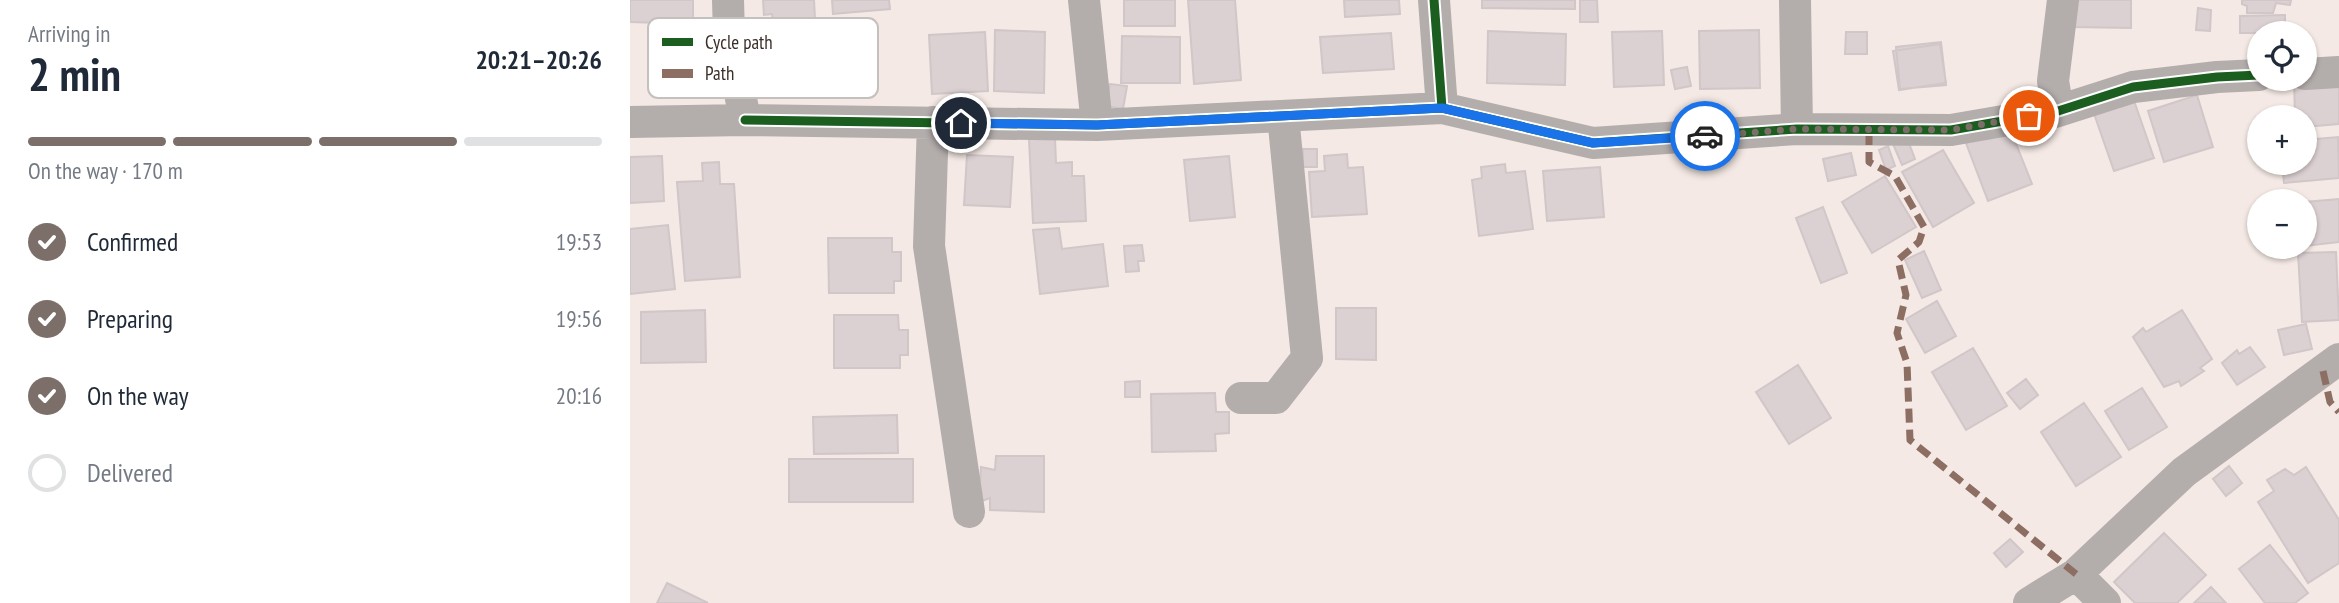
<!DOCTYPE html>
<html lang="en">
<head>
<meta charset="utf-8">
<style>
  :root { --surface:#fff; --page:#f6f6f7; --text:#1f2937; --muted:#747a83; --line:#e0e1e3; --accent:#7c6f6a }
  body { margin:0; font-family:"PT Sans Narrow",sans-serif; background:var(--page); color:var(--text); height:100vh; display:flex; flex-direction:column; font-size:26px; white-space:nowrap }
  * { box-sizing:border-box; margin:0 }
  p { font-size:23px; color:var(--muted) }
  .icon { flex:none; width:38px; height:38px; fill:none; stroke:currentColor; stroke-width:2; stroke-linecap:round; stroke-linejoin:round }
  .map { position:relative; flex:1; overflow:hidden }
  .side { display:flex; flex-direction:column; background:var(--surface); width:630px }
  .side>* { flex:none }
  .controls { position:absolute; left:1617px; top:21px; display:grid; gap:14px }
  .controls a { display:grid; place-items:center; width:70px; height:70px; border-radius:50%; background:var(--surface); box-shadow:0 2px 5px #0004; font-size:35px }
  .pin { position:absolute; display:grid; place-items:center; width:60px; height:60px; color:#fff; margin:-30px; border:4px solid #fff; border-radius:50%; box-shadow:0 2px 7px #0007 }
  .courier { position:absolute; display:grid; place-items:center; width:70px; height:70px; margin:-35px; border:5px solid #1a73e8; border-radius:50%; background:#fff; color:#222; box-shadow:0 2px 9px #0007 }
  .headline em { font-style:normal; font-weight:700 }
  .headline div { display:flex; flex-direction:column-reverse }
  .headline { display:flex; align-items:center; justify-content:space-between; height:119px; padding:0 28px }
  h1 { font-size:46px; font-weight:700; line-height:52px }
  .bar { display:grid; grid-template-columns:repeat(4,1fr); gap:10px 7px; align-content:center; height:84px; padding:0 28px }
  .bar i { height:9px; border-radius:5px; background:var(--line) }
  .bar .on { background:var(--accent) }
  .bar p { grid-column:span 4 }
  ol { padding:0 28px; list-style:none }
  li { display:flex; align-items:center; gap:21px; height:77px }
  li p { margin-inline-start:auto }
  li .icon { padding:7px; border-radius:50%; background:var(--accent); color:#fff; stroke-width:4 }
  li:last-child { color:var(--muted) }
  li i { width:38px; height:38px; border:4px solid var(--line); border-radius:50% }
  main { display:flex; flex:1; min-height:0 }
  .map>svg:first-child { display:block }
  .building { fill:#dbd0d2; stroke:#d1c6c8; stroke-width:2 }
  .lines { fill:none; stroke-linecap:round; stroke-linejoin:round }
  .minor { stroke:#b3adac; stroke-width:32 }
  .quiet { stroke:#8d6e63; stroke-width:7; stroke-dasharray:14 7; stroke-linecap:butt }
  .cycleway-casing { stroke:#fff; stroke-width:13 }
  .cycleway { stroke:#1b5e20; stroke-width:9 }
  .done { stroke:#7c6f6a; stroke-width:7; stroke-dasharray:0 12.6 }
  .route { stroke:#1a73e8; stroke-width:9 }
  .key { fill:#fff; stroke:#c4c0be; stroke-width:2 }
  .key-label { font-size:19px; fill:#3b2e28 }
</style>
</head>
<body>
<main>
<section class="side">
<div class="headline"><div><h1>2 min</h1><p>Arriving in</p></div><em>20:21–20:26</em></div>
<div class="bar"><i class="on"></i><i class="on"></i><i class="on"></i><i></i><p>On the way · 170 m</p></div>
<ol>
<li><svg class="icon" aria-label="check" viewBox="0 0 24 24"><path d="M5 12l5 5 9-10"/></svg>Confirmed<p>19:53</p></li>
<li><svg class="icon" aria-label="check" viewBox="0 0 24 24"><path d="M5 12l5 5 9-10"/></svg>Preparing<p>19:56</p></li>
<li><svg class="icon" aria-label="check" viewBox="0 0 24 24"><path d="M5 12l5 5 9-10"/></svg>On the way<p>20:16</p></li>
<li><i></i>Delivered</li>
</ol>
</section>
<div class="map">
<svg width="1709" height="603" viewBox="0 0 1709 603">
  <rect width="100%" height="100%" fill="#f4e9e4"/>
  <path class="building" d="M0,0H63V24L0,22Z
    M133,0H184L185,20L143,22L142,14L134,15Z
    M202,0H259L260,9L203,14Z
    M494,0H545V26H494Z
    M558,0H605L611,80L564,84Z
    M714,0H769L770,14L715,17Z
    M852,0H945V9L852,8Z
    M950,0H967L968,22H950Z
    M1443,0H1501V28L1442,27Z
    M1612,0H1661L1660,5L1646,3L1643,13H1617V6L1612,4Z
    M1568,8L1581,10L1580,31L1566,30Z
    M1655,15V33H1610V16Z
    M365,30L415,32L414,93L364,91Z
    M1129,30L1130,88L1070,89L1069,31Z
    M858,31L936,34L935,85L857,83Z
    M1032,31L1034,85L984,87L982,32Z
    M355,32L358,91L302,94L299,35Z
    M1216,32H1237V54H1215Z
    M761,33L764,69L693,73L690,37Z
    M492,36L550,37V83H491Z
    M1311,42L1316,85L1270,89L1266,47Z
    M1310,44L1316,83L1269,90L1263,51Z
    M1057,67L1061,86L1045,89L1041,70Z
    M1709,68V124L1675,127V117H1665L1664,79Z
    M480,84L497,86L493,109L477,106Z
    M1502,95L1524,158L1484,171L1462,108Z
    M1567,95L1583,147L1534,162L1518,111Z
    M1379,126L1402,184L1358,201L1336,143Z
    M1708,137L1709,178L1654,183L1652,163H1675V140Z
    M425,138L426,163L442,162V176H454L456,221L403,223L399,139Z
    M1277,138L1285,159L1272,165L1263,144Z
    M1258,146L1265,166L1256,170L1249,150Z
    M673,149H687V167H673Z
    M1313,150L1344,203L1303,227L1272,172Z
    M1221,153L1226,175L1198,181L1193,159Z
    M717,154L718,168L733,167L737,214L682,217L679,172L695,171L694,156Z
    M337,155L383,157L380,207L334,205Z
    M32,156L34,201L0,203V157Z
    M599,156L605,217L560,221L554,160Z
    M89,162L90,184H104L110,277L55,281L47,182L73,181L72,163Z
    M875,164L876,173L895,171L903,229L849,236L842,180L852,178L851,167Z
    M970,167L974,217L917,221L913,171Z
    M1255,176L1286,227L1242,253L1212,202Z
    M1709,199V242L1675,246V202Z
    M1193,207L1217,273L1191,283L1166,218Z
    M38,225L45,289L0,294V229Z
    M429,228L432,249L473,244L478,286L410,294L403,230Z
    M198,238H262V252H271V281H264V293H199Z
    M512,245L514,261H508L509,271L496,272L494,246Z
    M1294,251L1311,290L1292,298L1275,260Z
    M1706,252L1709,320L1672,322L1668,253Z
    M1307,301L1326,336L1295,353L1276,319Z
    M706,308H746V360L706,359Z
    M75,310L76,362L11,363V312Z
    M1552,310L1582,359L1570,368L1574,371L1551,386L1549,381L1534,387L1503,337L1513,328L1516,332Z
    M204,315H268L269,330H278V355H270V368H204Z
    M1676,324L1682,349L1654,355L1648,330Z
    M1620,347L1635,367L1607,385L1592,363L1607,350L1609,354Z
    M1343,348L1377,406L1336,430L1302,372Z
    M1168,365L1201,418L1159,444L1126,392Z
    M1396,379L1408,395L1390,409L1377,393Z
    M510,381V397H495V382Z
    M1512,388L1537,427L1499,450L1475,411Z
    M585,393L586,412H599V433L585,434L586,451L522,452L521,394Z
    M1454,403L1491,457L1446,486L1411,432Z
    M267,415L268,453L184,454L183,417Z
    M366,456H414V512L360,510V498L349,502L351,467L365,470Z
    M159,459H283V502H159Z
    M1599,466L1612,483L1596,496L1583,479Z
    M1676,467L1709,520V563L1678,583L1628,502L1644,491L1637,480L1655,469L1664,475Z
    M1534,533L1576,575L1547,603H1505L1484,582Z
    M1380,539L1393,552L1376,567L1364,553Z
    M1640,545L1678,593L1665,603H1635L1609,569Z
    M37,583L78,603H27Z
    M1581,587L1596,603H1564Z"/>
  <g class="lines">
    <path class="minor" d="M454,0L467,125
      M804,0L812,108L963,143L1167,129L1321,130L1425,112L1503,87L1587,77L1629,75
      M1165,0L1167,129
      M1675,74L1709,72
      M1428,111L1423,81L1433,0
      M115,120L467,125L812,108
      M0,122L115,120L99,34L98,0
      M303,122L299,246L339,512
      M611,398H646L677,358L653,116
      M1446,574L1475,603
      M1399,603L1446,574L1554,472L1709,359"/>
    <path class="quiet" d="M1239,131V162L1265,176L1294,227L1289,242L1268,260L1276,295L1267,333L1277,363L1280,440L1446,574
      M1693,371L1700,402L1709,412"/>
    <g class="cycleway-casing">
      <path id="cycleway" d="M804,0L812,108L963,143L1167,129L1321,130L1425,112L1503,87L1587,77L1629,75
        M115,120L467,125L812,108"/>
    </g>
    <use href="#cycleway" class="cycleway"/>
  </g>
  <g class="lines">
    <path class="done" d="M1075,136L1167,129L1321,130L1399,116"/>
    <path class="route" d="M331,123L467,125L812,108L963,143L1075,136"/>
  </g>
  <rect x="18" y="18" width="230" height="80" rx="10" class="key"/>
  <rect x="32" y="38" width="31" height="8" fill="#1b5e20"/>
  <rect x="32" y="69" width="31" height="9" fill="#8d6e63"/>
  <g class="key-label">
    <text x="75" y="49">Cycle path</text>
    <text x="75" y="80">Path</text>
  </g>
</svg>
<div class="controls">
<a><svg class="icon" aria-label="locate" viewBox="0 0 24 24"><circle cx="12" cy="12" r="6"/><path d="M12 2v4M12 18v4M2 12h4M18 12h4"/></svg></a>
<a>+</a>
<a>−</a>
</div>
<div class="pin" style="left:1399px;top:116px;background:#ea580c"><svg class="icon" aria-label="bag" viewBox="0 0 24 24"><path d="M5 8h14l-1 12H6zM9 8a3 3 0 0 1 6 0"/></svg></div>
<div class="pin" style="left:331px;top:123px;background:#1f2937"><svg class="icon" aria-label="home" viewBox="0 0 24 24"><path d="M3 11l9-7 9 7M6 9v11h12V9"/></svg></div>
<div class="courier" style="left:1075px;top:136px"><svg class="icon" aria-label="car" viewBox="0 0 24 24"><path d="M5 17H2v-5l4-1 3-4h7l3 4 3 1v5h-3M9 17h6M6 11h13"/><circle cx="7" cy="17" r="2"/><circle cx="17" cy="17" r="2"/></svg></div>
</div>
</main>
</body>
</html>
